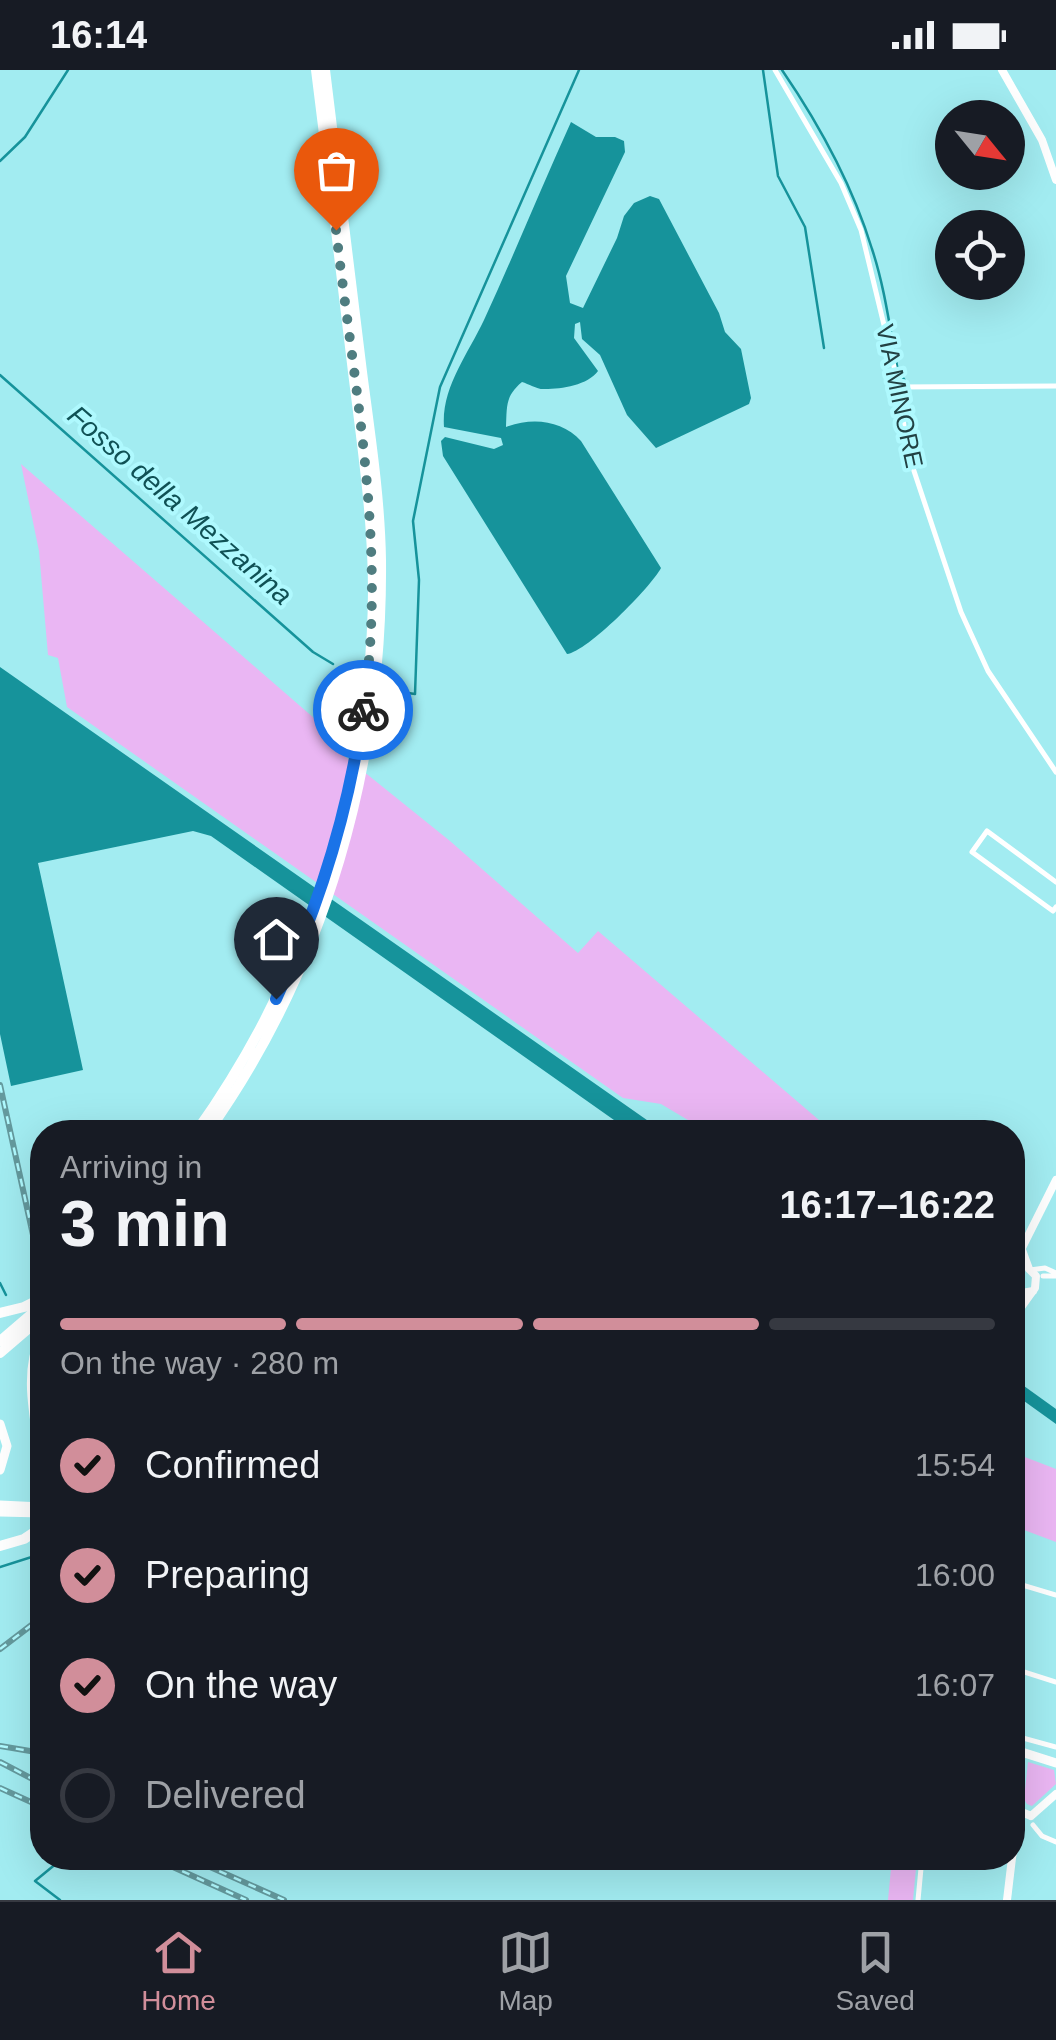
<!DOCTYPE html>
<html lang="en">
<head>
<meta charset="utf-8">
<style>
  :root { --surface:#171b24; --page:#20242c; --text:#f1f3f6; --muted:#9ea1a6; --line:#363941; --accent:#d18e9a }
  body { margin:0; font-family:Arial,sans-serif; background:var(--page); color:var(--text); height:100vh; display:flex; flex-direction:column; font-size:38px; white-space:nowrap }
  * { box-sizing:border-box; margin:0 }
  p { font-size:32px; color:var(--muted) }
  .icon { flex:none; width:55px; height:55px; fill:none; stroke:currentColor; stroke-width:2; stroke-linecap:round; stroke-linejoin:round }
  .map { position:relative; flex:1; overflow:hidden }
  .panel { position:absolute; left:30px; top:1050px; width:995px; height:750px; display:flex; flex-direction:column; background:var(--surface); border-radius:40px; box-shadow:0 10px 40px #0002 }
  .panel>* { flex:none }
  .needle { width:65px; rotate:120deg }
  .controls { position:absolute; left:935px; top:30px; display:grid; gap:20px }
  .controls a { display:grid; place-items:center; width:90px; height:90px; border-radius:50%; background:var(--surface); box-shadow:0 10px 40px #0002; font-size:50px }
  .pin { position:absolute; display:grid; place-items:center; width:85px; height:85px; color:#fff; margin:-102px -42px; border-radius:50% 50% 50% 0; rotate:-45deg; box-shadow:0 0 10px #0007 }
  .pin .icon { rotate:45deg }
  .courier { position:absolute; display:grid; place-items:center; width:100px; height:100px; margin:-50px; border:8px solid #1a73e8; border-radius:50%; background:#fff; color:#222; box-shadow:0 2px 12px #0007 }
  .headline em { font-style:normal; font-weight:700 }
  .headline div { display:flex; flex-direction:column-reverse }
  .headline { display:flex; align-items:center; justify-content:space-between; height:170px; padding:0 30px }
  h1 { font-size:65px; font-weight:700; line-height:75px }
  .bar { display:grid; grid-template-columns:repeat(4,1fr); gap:15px 10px; align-content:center; height:120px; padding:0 30px }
  .bar i { height:12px; border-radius:8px; background:var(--line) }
  .bar .selected { background:var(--accent) }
  .bar p { grid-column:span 4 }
  ol { padding:0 30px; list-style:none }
  li { display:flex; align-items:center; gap:30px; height:110px }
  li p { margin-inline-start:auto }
  li .icon { padding:10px; border-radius:50%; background:var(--accent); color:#111; stroke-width:4 }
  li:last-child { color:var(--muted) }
  li i { width:55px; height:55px; border:5px solid var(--line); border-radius:50% }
  .status { display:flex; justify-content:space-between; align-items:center; height:70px; padding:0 50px; background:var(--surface); direction:ltr }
  .status svg { height:28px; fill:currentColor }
  .menu { display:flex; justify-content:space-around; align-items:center; height:140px; border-top:2px solid var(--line); background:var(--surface); font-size:28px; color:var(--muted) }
  .menu a { display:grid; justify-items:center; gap:5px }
  .menu .selected { color:var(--accent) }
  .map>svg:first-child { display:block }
  .green { fill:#eab6f3 }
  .water { fill:#16939b }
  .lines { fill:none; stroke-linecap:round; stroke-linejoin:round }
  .stream { stroke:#16939b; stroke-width:2.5 }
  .minor { stroke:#fff; stroke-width:5 }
  .tertiary { stroke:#fff; stroke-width:8 }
  .secondary { stroke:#fff; stroke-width:8 }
  .primary { stroke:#fff; stroke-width:9 }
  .trunk { stroke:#fff; stroke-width:9 }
  .motorway { stroke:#fff; stroke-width:10 }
  .rail-casing { stroke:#64999d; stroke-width:6 }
  .rail { stroke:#aff9fe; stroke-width:2.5; stroke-dasharray:8; stroke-linecap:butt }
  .done { stroke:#4f7d80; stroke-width:10; stroke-dasharray:0 18 }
  .route { stroke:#1a73e8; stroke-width:12 }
  .labels { text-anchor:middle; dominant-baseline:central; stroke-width:8; stroke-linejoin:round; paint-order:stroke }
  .street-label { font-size:25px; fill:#224143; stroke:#aff9fe }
  .water-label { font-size:28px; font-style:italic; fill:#105155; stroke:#aff9fe }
</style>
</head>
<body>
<div class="status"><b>16:14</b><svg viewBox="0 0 49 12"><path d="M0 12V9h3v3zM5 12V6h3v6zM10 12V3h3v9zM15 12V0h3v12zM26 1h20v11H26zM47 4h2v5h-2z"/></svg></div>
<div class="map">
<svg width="1056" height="1830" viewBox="0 0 1056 1830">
  <rect width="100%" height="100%" fill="#a2ecf1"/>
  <path class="green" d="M21,394L322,655L327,672L450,771L578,883L598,861L833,1062H698V1056L661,1034L623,1028L67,637L58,588L48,585L39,481Z
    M1017,1384L1056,1399V1472L1013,1456V1395Z
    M1028,1692L1054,1700L1056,1714L1032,1736L1027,1734L1024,1729Z
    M892,1788H917L913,1830H888Z"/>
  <path class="water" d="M571,52L596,67H615L624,71L625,82L566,206L570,233L583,238L617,168L624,146L634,133L650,126L659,129L719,243L725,262L741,279L751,328L749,334L656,378L627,345L600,285L582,269L580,252L575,254L574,268L598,301C588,315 562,319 545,319C538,320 529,314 522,312C505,326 507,337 506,357C532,347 562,350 581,371L661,498C651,517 587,582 567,584L443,386L441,371L445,367L494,379L503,375L501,368L444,357C441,318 468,284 484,250C514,185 541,118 571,52Z
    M0,597L664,1062H631L211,766L193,761L38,793L83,1000L11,1016L0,964Z
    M1013,1308L1056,1339V1354L1013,1323Z"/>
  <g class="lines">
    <path class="stream" d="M763,0L778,106L805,157L824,278
      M782,0C819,54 853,117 872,179C885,218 890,260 898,301L906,312
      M0,91L25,67L68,0
      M0,305L313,582L333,594
      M341,598L349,602
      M408,623L415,624L419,510L413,451L440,317L579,0
      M0,1213L6,1225
      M0,1497L41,1484
      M60,1830L35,1811L63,1788"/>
    <path class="minor" d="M775,0L841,113L861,160L899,317L907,380L961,542L988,601L1056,702
      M899,317L1056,316
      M1056,812L987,761L972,782L1053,841L1056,837
      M660,1055L670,1062
      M1030,1200L1045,1198L1056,1203
      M1043,1206H1056
      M1012,1207H1013
      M1012,1512L1056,1525
      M1012,1598L1056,1612
      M1012,1665L1056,1677
      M1033,1755L1042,1766L1056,1772
      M918,1830L922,1788"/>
    <path class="tertiary" d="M1002,0L1042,70L1056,110
      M1015,1203L1022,1178L1056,1110
      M1012,1216L1022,1223L1033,1221
      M1012,1250L1035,1218L1036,1206L1029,1199L1022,1180"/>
    <path class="secondary" d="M1031,1746L1056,1724
      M1020,1760L1016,1754L1017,1747L1024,1743L1031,1746
      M1012,1787L1020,1760
      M1007,1830L1012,1788"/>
    <path class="primary" d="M0,1435L42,1437
      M1012,1679L1056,1693
      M1012,1698L1018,1710L1020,1745"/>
    <path class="trunk" d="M0,1354L7,1376L0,1400
      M0,1442L42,1443"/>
    <path class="motorway" d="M196,1062C307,906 372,713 373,521C373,448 362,375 353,302C341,201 329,101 316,0
      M208,1062C326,896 383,693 381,490C380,427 370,364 362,302C350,201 337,101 325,0
      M0,1243L24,1237L42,1228
      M42,1265C22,1304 37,1354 42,1396
      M0,1271L42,1235
      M0,1283L42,1247
      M0,1476L24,1469L42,1457"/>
    <g class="rail-casing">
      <path id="rail" d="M0,1015L42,1206
        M0,1579L42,1547
        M0,1676L42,1683
        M0,1692L42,1714
        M0,1718L42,1737
        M153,1788L246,1830
        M190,1788L284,1830"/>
    </g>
    <use href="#rail" class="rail"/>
  </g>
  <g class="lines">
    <path class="done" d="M336,160C354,319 388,480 363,640"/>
    <path class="route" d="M276,929C319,837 349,740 363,640"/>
  </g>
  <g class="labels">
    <g class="street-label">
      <text transform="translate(900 326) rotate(78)">VIA MINORE</text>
    </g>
    <g class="water-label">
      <text transform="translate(180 435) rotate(41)">Fosso della Mezzanina</text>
    </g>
  </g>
</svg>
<div class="controls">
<a><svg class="needle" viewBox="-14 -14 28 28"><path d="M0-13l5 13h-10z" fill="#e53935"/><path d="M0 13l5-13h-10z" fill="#9ea1a6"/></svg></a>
<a><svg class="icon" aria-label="locate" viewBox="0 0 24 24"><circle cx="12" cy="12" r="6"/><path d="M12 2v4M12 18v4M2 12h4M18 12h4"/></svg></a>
</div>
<div class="pin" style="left:336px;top:160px;background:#ea580c"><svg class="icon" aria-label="bag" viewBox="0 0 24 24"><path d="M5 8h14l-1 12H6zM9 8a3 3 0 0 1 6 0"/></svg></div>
<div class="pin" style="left:276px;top:929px;background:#1f2937"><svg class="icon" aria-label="home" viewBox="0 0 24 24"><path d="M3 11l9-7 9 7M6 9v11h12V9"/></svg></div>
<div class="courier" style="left:363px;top:640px"><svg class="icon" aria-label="bike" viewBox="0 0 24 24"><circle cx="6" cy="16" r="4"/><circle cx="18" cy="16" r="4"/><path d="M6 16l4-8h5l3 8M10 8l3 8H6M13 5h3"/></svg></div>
<section class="panel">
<div class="headline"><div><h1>3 min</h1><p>Arriving in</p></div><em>16:17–16:22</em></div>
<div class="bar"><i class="selected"></i><i class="selected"></i><i class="selected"></i><i></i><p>On the way · 280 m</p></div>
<ol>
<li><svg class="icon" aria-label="check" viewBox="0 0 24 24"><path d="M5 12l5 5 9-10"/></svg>Confirmed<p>15:54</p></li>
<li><svg class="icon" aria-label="check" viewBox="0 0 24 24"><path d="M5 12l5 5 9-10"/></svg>Preparing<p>16:00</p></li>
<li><svg class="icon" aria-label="check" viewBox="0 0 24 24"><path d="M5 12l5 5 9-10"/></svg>On the way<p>16:07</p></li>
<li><i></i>Delivered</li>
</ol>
</section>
</div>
<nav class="menu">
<a class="selected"><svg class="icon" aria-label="home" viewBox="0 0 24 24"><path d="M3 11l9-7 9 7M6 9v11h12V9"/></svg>Home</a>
<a><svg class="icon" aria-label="map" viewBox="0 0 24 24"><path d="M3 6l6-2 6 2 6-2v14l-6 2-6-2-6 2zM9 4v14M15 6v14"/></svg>Map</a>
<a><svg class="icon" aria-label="saved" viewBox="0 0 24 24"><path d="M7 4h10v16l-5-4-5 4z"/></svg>Saved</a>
</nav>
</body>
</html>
